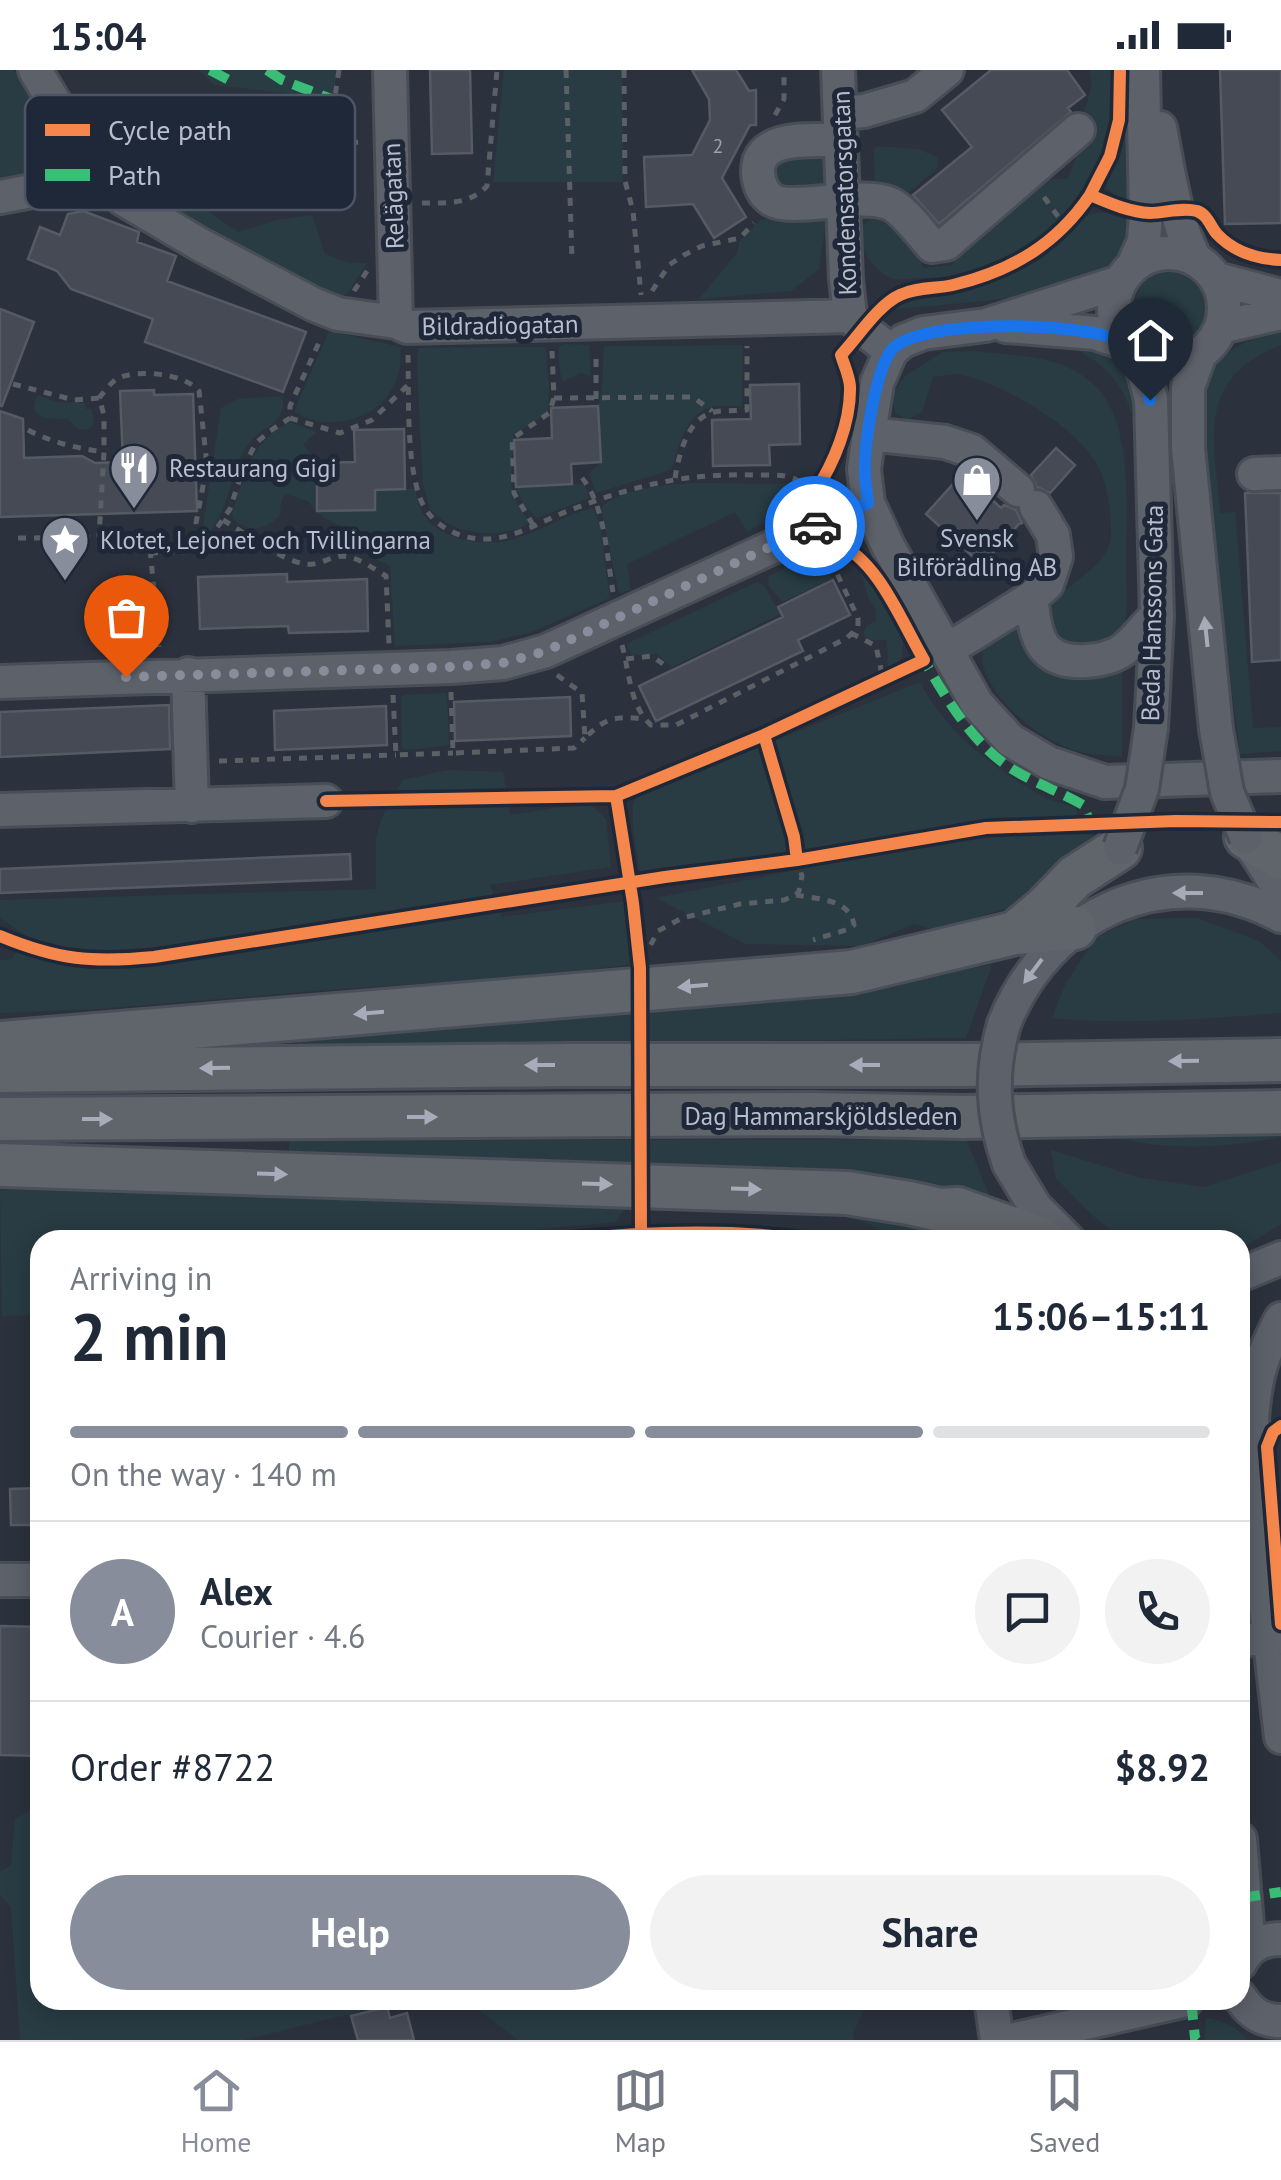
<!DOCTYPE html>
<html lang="en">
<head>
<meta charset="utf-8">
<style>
  :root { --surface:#fff; --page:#f2f2f3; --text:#1f2937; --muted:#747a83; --line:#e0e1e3; --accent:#878d9a }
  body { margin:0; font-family:"PT Sans",sans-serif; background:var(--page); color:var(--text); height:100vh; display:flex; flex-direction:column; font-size:38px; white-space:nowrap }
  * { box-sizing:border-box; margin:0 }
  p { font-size:32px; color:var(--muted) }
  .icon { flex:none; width:55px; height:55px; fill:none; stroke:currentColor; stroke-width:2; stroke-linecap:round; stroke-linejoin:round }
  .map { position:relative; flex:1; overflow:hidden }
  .sheet { position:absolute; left:30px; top:1160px; width:1220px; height:780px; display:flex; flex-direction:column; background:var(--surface); border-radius:30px; box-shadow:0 5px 25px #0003 }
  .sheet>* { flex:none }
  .pin { position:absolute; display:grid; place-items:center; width:85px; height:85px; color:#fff; margin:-102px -42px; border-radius:50% 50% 50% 0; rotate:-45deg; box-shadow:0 0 10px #0007 }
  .pin .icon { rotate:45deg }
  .courier { position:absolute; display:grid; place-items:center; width:100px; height:100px; margin:-50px; border:8px solid #1a73e8; border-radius:50%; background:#fff; color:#222; box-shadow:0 2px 12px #0007 }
  .summary em { font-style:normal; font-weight:600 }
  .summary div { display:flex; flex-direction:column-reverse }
  .summary { display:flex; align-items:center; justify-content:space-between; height:170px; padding:0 40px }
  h1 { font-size:65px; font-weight:600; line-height:75px }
  .bar { display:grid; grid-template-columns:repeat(4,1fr); gap:15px 10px; align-content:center; height:120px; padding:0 40px }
  .bar i { height:12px; border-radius:8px; background:var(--line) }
  .bar .selected { background:var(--accent) }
  .bar p { grid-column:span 4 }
  .line { display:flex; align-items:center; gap:25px; padding:0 40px; border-top:2px solid var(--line) }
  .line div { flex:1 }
  .round { display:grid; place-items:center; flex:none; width:105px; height:105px; border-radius:52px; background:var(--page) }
  .button { display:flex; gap:20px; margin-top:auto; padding:20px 40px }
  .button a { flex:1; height:115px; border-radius:60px; background:var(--accent); color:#fff; font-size:40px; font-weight:600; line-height:115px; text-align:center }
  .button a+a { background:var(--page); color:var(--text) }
  .status { display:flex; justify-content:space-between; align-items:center; height:70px; padding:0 50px; background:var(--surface); direction:ltr }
  .status svg { height:28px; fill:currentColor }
  .menu { display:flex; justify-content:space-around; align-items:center; height:140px; border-top:2px solid var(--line); background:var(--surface); font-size:28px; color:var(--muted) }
  .menu a { display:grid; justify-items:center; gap:5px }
  .menu .selected { color:var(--accent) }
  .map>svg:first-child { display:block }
  .green { fill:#293c43 }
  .building { fill:#454a54; stroke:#555a64; stroke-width:2.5 }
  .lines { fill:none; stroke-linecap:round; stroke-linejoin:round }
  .minor-casing { stroke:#494d56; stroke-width:38 }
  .major-casing { stroke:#4a4f59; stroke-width:48 }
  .path { stroke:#5b6066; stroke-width:5; stroke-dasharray:8 8; stroke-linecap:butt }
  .minor { stroke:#5d616a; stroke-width:32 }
  .major { stroke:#60646b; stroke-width:42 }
  .minor-bridge-casing { stroke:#494d56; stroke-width:38; stroke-linecap:butt }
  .minor-bridge { stroke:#5d616a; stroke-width:32 }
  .quiet { stroke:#3abd76; stroke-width:10; stroke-dasharray:20 10; stroke-linecap:butt }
  .cycleway-casing { stroke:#1f2838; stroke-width:19 }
  .cycleway { stroke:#f5874c; stroke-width:12 }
  .oneway { fill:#a6abb8 }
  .oneway2 { fill:#a6acb9 }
  .done { stroke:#878d9a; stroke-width:10; stroke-dasharray:0 18 }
  .route { stroke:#1a73e8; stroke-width:12 }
  .labels { text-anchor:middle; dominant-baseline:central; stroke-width:10; stroke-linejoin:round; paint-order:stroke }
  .number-label { font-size:20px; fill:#9ba1ae }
  .street-label { font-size:25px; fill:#b8becc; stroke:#1f2838 }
  .poi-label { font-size:25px; fill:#b8becc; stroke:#1f2838; text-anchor:start }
  .key { fill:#1f2838; stroke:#4d5564; stroke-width:2.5 }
  .key-label { font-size:28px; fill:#b8becc }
</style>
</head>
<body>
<div class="status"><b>15:04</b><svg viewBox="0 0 49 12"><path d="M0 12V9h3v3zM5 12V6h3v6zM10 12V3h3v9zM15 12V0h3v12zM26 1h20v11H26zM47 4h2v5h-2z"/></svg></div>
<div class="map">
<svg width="1281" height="1970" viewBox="0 0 1281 1970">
  <rect width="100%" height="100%" fill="#2c323d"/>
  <path class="green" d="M0,0H14C30,28 77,94 24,110C17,112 7,112 0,113Z
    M199,0H337L332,38L285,23L214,15Z
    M504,0H622L623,112H493Z
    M1089,0H1112C1113,46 1107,93 1077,131C1060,153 1031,176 1006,189C978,203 948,208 917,208C910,209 901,210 894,209C883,206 871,194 866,184C862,175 860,165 863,155L871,149C908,152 913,164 923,198L952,195L966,170L1041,109H1067L1091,55L1084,43L1092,14Z
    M1128,32L1130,130L1119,127L1106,118C1107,107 1114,99 1118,89C1125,70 1127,51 1128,32Z
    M876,76L918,79L937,87L938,98L909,122C895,117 879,118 864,115L875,110L874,80Z
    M828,79L830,121L785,125L767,99L782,82Z
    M151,102L171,109L179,122L238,162L281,149L312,145L325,184L349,193H367L343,230C270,199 203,160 138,116Z
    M1095,143H1105L1131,151C1131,166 1128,182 1116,194C1083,228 947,234 897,239L892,238V235L901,228L914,226L962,222L994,211L1043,188L1085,146Z
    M827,145L819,199L791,221L699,229L737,183L739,172L761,150L777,147Z
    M1134 238a37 37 0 1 1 74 0a37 37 0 1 1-74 0Z
    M329,261L401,277C401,294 399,309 389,324C369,353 322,361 294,341Z
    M1281,261V275C1195,308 1214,369 1220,443L1235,442L1253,658L1281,657V681L1240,684L1196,340C1214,287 1226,275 1281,261Z
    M1062,268L1119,287L1133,322L1135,340L1131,342C1121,307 1096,287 1064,274Z
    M564,274L589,275L591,306L581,303L563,311C558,301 559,287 559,276Z
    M743,275L742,337C732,337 719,335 709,338C685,344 678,380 671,400L596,423L589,404L601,392L598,336L602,319L604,276Z
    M546,277L549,319L548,343L513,365L511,413L514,427L529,453L518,459L496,463H481L460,459L446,453L430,439L423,415L417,297L418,278Z
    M974,281C1017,286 1064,284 1096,317C1134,354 1126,445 1126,494C1126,511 1128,531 1126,548C1124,555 1120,562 1118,569L1096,579L1056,573C1053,567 1048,559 1047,552C1041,520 1109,506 1111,465C1112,442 1107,410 1095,391C1072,354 1005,315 963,305C954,303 942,306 933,307L922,342L907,350L895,343L892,325L905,306L943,282Z
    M38,325L56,332L85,333L86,339H91L94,351L92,356L88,359L80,360L67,349C54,348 24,352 38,325Z
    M283,326C286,357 260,355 247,376C228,405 230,447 201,470L221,338L238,329Z
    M290,352L317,362L303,374L317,393V440L375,419H415C417,429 420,441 426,448C442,469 481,476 506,471C536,465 563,445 593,438L600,455L610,528L529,563L490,572L395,576L390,496L343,473V458L317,443L308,431L286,424L282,429L279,446C266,461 247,462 233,449L232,443C244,406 253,369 290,352Z
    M689,413L787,414L795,418L800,432L799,435L747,461L735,442L627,494L631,520L619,523L601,438C616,420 665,415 689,413Z
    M585,414L589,428L537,448L525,437L516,417Z
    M816,483L824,486L832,509L782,532L768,515L769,506Z
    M845,484L865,499L903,566L902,587L895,596L888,600L887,570H870L863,565L866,556L876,551V540L868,527L863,509L858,500L842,485Z
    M757,512L764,515L780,544L672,597L657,584L632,585L627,575L630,572Z
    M1021,556C1037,586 1051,617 1092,609C1102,607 1113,601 1122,597V687C1108,685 1090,685 1076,681C1063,676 1046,668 1035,660C1014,646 967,599 987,572C994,562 1009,559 1021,556Z
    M920,612C943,659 998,703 1044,727C1053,732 1064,734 1074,737L1077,742L1075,746L1078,764L1092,765L1098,770L1027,832L935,860L914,854L862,876L746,874L656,828L811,797L774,671Z
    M447,623L449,675L408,680L402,678L401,627L404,625Z
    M759,674C776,695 783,745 790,773L788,779L779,784L641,809C639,793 628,742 635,729C643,715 739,680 759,674Z
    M448,700L503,702L510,745L589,733L606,749L611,797L490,815L502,847L625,831L633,894L540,906L327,920L98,939L0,943V890L12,889L24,864L0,848V830L376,819V768L382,747L403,710Z
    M1197,848L1259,871L1281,891V943C1204,949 1128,955 1052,948L1065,915L1095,868L1135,849Z
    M992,895L966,968L298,978L295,956L787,925Z
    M1167,1064H1281V1067C1228,1077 1168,1082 1115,1067Z
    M966,1069L991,1129L289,1092V1071Z
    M1051,1080L1141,1108L1204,1117L1281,1092V1154L1240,1179V1170H1124L1091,1144L1056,1108Z
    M0,1120L470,1126L621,1133L625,1139L615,1152L485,1164L479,1170H40V1245L2,1246Z
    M825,1142H879L944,1161L962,1170H889C876,1150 847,1148 825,1142Z
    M40,1735V1930H869L853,1963L854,1970H518L479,1940L425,1932L390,1934L244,1970H20L11,1837L0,1825V1802L11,1795L15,1749Z
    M1206,1948C1224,1950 1235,1957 1248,1970H1205Z"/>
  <path class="building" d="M430,0H470L472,83L432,84Z
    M692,0H736L749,21L756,20V55H750L722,108L746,147L714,168L693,134L646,137L644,87L692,85L710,50L709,29Z
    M991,0H1067L1085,25L1068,38L1071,42L939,154L913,125L972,77L942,40Z
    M1220,0H1281V153L1225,154Z
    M83,141L139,162L137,172L176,186L167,211L306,262L283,322L145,272L153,249L71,219L57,201L28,189L40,157L60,165L68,144Z
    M0,239L34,252L2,336H0Z
    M799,314L800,374L769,375L770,395L713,396L712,350L751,349L750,315Z
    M154,320V325L193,324L197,441L0,447V341L23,349L24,388L82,386L95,393L123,392L120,321Z
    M598,336L601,392L571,394L572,414L516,417L514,370L552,368L551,338Z
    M404,359L405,419L375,420V440L317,441V393L355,392L354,360Z
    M1056,378L1075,395L1050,423L1037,417L1031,405Z
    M963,403L1001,438L1004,435L1016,440L1022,453L1019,454L982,495L926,444Z
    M1245,423H1281V590L1252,592Z
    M287,504V512L367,509L368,561L289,563L288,556L200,559L198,507Z
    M833,510L850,545L798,570L803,581L656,651L639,616L783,547L778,537Z
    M570,627L571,666L455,671L454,632Z
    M169,635L170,679L0,687V642Z
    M386,636L387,675L275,680L274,641Z
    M350,784L351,809L0,823V799Z
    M40,1418V1444H35V1455H11L10,1419Z
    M0,1556L40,1557V1686L0,1685Z
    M387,1937L390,1948L407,1943L414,1970H358L351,1946Z"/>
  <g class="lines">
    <g class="minor-casing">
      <path id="minor" d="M35,0L90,92L123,129L199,174L315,235L338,244L396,252L407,257L850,246L863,259L891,281
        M390,0L396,252
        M838,0L846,209L850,246
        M840,43L864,41L915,26L947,0
        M1160,58C1169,103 1174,148 1195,189
        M841,70C814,71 756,63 758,103C759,114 763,124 772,130C792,142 858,122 888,133C902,137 922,165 932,176L946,174L1078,60
        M0,127L48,118L90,92
        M1114 238a55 55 0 1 1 110 0a55 55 0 1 1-110 0Z
        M1133,196L1144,171L1146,143L1143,0
        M1217,209L1281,226
        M1120,212L986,255L923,263L903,271L891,281L877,313L869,364L864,399L868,433L888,476L977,634L1010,670L1049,693L1105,712L1281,706
        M1006,256L1095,263L1125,273
        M1221,257L1281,243
        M1200,284L1188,317V378L1216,659
        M1139,285L1151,329L1157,546L1151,658
        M869,364L945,372L972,381L1018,420
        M1254,404L1281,403
        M1031,528C1034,545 1034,568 1048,581C1065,597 1106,592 1123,580C1137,570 1144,556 1157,546
        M947,580L1031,528L1047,514L1056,487L1053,465L1036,437
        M188,604L192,736
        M0,612L451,597L503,593L546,581L868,433
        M0,740L326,731
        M1249,772L1278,817L1281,829
        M1004,954C1049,841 1170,786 1281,846
        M1009,1094L1035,1137L1068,1170
        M1240,1205L1281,1188
        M1281,1249C1261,1287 1255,1307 1252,1349L1263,1512L1281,1667
        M0,1510H40
        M1240,1570L1281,1567
        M1240,1769L1249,1879
        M1240,1893C1249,1876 1262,1869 1281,1869
        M1240,1927C1250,1943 1262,1951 1281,1951
        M991,1930L997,1970
        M1011,1970L1187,1930"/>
    </g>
    <g class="major-casing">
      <path id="major" d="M1246,767L1281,788
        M1015,863L1045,838L1075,807L1120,778
        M0,973L852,902L1015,863L1075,858
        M0,1001L569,995H963L1281,990
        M0,1049L812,1044L962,1047L1281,1042
        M0,1095L847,1123L909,1133L940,1140L958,1139L1043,1170"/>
    </g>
    <path class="path" d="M339,0L328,73L363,72
      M566,0L572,189
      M624,0L625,111L633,141L641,225
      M775,45L784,29V0
      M1044,127L1065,156
      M422,133C445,133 470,135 487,116L497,0
      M354,221L367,201
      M652,221L669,195L684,185L702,176L740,168L754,153
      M408,285C409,327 406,389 420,428C430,455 459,470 487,469C517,468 545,449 573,439C639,414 687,403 758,405C769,405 785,404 795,409C802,412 808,418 814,423
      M13,314L74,330L99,328L104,345V382
      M99,328C104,322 109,315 115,310C134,298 185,303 199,321L207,395L196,453L201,481
      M554,328L693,327L712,341
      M596,329V282
      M290,348L340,363L372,350L409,314
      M28,360C53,373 76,378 104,382L99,467
      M582,408C605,435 607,488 613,522
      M675,408C679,385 687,348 714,342C725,340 736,341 747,340V276
      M223,450C243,462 284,492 306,494C319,496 331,486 344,486C358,487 374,499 386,506L389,574
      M533,455L514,423L512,369L549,343L554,328L552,281
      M18,468L149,467L159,577
      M150,483L201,481L230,439L244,396L256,373L270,361L290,348V336L321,268
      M851,563L876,576L883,609
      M622,575C629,600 630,637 651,655H676L847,568L858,557V548L826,480
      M626,589L652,586L663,594
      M557,605L582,623L585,668C604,649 615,645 643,649
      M451,622L453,683L574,678L585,668
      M393,625L396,685L453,683
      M219,691L396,685
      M796,825C818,829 850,829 854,855L849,859L813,870
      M639,885L648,880L658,861L682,848L740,834L784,830L796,825L799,821L802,806L797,790"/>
    <use href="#minor" class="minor"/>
    <use href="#major" class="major"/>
    <g class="minor-bridge-casing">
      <path id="minor-bridge" d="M1216,659L1227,722L1246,767
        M1120,778L1142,719L1151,658
        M1004,954C990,1003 992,1046 1009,1094"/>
    </g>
    <use href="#minor-bridge" class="minor-bridge"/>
    <path class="quiet" d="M210,0L229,10
      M267,0L282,10L334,30
      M919,582C944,624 970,672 1012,699C1035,713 1060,722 1083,735L1090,753
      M1240,1828L1281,1822
      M1191,1930L1195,1968L1197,1970"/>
    <g class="cycleway-casing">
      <path id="cycleway" d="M1120,0L1119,50L1110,86L1090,125C1109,133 1129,142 1150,143C1164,143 1183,137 1197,141C1208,145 1210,156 1217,164C1234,182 1257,189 1281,190
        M764,665L794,767L797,790
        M616,726L633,833L640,898L641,1163
        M326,731L616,726L764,665L924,590C902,553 878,489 836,473L814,423C834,394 851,352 850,316C849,305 844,295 841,285C858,267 878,235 900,225C917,217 935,219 953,215C1011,201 1056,175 1090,125
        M0,866C58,890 92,893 154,887L665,807L797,790L986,758L1176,751L1281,752
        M564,1170C642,1162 728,1158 807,1170
        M1281,1356L1273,1362L1267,1377L1281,1554"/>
    </g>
    <use href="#cycleway" class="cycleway"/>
  </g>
  <defs><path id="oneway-solid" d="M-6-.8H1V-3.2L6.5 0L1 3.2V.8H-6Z" transform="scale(2.5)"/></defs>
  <g class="oneway">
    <use href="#oneway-solid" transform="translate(1206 562) rotate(-96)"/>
    <use href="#oneway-solid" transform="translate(1188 823) rotate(180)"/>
    <use href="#oneway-solid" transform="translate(1033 901) rotate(127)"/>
  </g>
  <g class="oneway2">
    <use href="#oneway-solid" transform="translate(693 916) rotate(175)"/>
    <use href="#oneway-solid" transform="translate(369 943) rotate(175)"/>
    <use href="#oneway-solid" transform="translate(1184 991) rotate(179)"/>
    <use href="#oneway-solid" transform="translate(540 995) rotate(180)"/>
    <use href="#oneway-solid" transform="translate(865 995) rotate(180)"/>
    <use href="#oneway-solid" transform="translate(215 998) rotate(179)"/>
    <use href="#oneway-solid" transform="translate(422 1047)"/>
    <use href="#oneway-solid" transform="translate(97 1049)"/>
    <use href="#oneway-solid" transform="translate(272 1104) rotate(2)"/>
    <use href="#oneway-solid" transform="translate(597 1114) rotate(2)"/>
    <use href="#oneway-solid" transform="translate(746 1119) rotate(2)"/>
  </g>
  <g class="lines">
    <path class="done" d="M126,607L451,597L503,593L546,581L815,456"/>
    <path class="route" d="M815,456L868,433C867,423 865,412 865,402C864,375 875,305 890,282C915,246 1094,252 1128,274C1145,286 1146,311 1150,330"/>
  </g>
  <defs>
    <g id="restaurant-pin" transform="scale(2.5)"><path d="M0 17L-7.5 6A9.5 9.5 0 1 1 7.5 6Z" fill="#878d9a" stroke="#1f2838"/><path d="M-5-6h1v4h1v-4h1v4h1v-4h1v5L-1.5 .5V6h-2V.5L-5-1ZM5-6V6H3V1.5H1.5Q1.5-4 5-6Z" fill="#fff"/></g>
    <g id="shop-pin" transform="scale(2.5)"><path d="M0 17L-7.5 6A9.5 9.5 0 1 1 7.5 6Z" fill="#878d9a" stroke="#1f2838"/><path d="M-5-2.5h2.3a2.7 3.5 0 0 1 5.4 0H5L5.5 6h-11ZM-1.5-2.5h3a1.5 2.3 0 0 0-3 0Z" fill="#fff"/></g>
    <g id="sight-pin" transform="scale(2.5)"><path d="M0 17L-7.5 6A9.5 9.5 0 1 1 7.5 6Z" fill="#878d9a" stroke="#1f2838"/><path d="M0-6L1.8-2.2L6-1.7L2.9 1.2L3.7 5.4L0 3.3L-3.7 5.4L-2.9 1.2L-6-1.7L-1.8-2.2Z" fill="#fff"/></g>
  </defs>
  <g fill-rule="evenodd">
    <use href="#restaurant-pin" x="134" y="398"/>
    <use href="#shop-pin" x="977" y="410"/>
    <use href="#sight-pin" x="65" y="470"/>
  </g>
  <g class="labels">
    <g class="number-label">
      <text x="718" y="76">2</text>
    </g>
    <g class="street-label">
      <text transform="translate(844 123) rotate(-92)">Kondensatorsgatan</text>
      <text transform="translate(393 126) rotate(-92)">Relägatan</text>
      <text transform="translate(500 255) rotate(-1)">Bildradiogatan</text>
      <text transform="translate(1152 543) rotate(-89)">Beda Hanssons Gata</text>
      <text x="821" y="1046">Dag Hammarskjöldsleden</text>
    </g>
    <g class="poi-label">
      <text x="169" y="398">Restaurang Gigi</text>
      <text x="977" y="468" text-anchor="middle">Svensk<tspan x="977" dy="29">Bilförädling AB</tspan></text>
      <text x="100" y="470">Klotet, Lejonet och Tvillingarna</text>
    </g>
  </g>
  <rect x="25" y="25" width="330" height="115" rx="15" class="key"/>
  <rect x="45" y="54" width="45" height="12" fill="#f5874c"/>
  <rect x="45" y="99" width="45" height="12" fill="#3abd76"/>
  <g class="key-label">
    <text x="108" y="70">Cycle path</text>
    <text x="108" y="115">Path</text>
  </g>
</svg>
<div class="pin" style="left:126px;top:607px;background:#ea580c"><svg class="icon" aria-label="bag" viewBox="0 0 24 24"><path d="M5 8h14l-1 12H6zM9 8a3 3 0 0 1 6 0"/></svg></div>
<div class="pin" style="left:1150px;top:330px;background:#1f2937"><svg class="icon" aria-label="home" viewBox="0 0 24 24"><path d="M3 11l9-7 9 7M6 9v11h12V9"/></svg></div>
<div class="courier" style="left:815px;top:456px"><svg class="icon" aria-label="car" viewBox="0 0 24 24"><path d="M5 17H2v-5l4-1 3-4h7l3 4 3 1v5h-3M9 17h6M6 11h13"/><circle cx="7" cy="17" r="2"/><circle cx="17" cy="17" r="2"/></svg></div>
<section class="sheet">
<div class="summary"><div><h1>2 min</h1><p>Arriving in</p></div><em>15:06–15:11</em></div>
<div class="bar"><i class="selected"></i><i class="selected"></i><i class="selected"></i><i></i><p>On the way · 140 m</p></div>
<div class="line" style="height:180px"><b class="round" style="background:var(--accent);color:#fff">A</b><div><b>Alex</b><p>Courier · 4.6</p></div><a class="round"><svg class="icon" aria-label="chat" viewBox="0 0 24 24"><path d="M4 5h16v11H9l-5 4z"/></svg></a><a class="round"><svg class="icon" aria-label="phone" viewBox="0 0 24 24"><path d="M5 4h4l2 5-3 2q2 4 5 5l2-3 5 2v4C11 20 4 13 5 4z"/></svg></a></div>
<div class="line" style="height:130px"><div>Order #8722</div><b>$8.92</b></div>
<div class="button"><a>Help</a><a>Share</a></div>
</section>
</div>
<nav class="menu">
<a class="selected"><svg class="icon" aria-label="home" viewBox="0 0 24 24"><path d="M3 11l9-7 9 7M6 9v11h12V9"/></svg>Home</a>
<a><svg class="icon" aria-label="map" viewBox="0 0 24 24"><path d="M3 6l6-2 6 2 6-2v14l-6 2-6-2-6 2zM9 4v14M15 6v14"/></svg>Map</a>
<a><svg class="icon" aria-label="saved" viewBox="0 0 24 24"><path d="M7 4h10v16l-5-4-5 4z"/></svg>Saved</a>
</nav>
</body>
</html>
